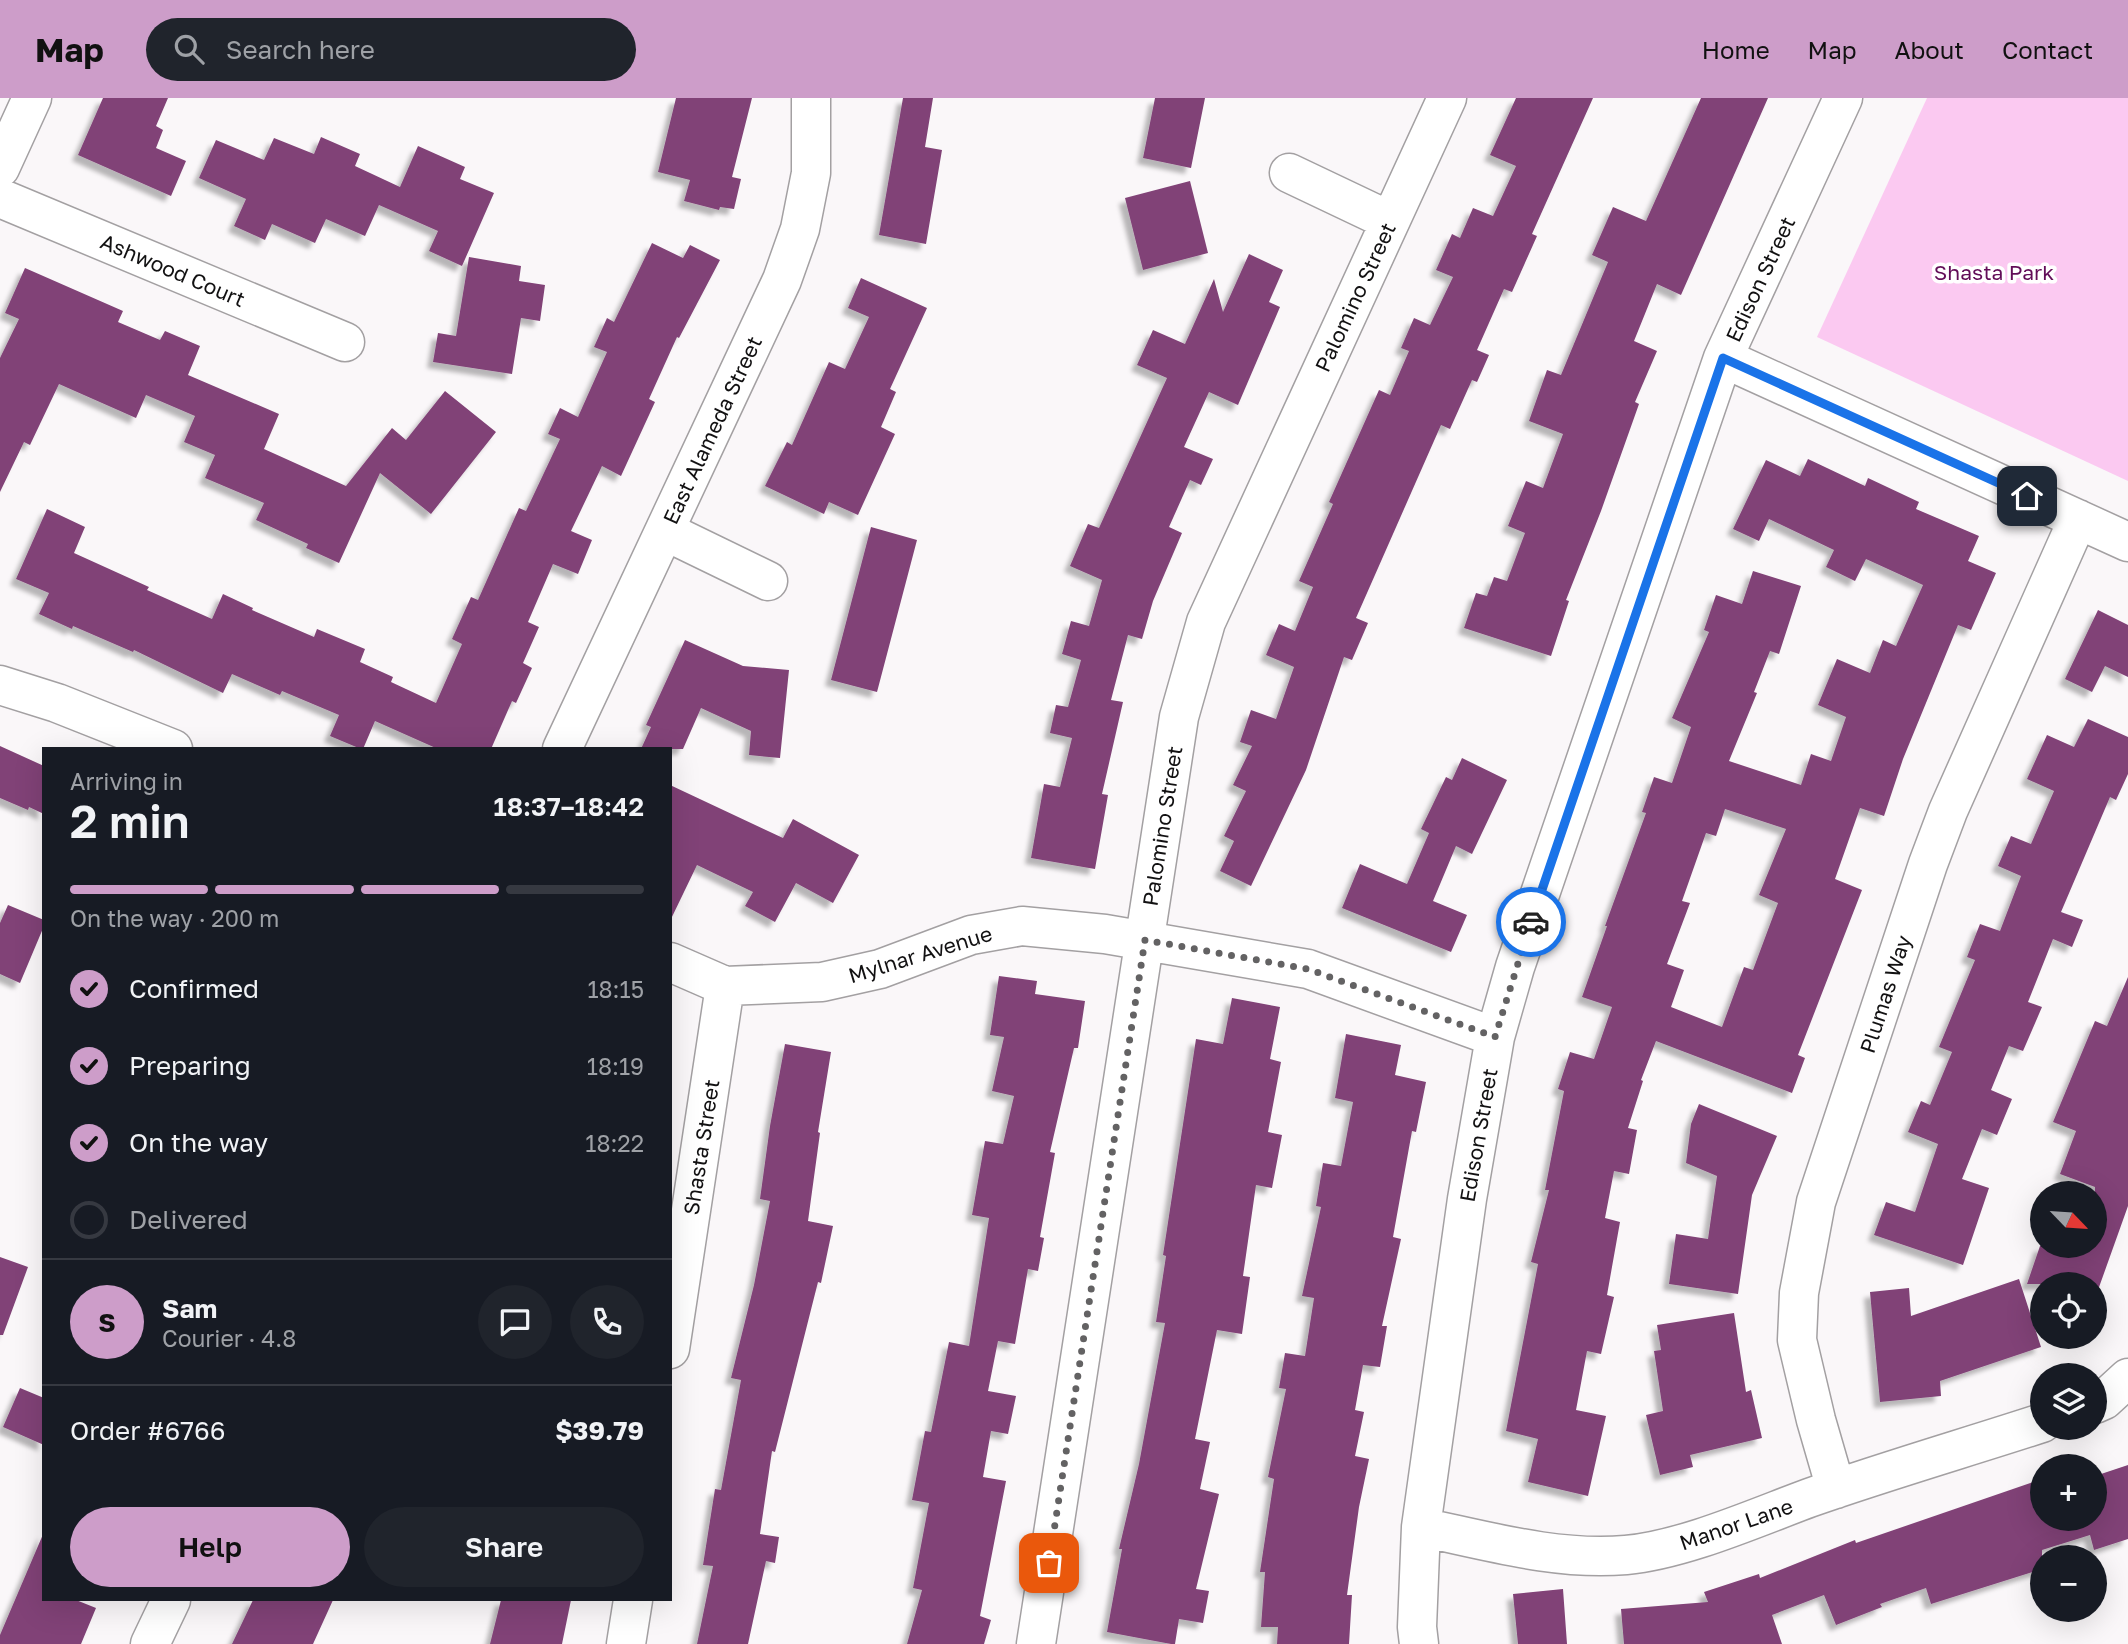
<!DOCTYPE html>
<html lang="en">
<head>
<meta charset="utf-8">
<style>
  :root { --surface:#171b24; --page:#20242c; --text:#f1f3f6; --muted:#9ea1a6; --line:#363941; --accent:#cd9dc9 }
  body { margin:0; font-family:"Golos Text",sans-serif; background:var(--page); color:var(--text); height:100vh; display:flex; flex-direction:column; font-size:26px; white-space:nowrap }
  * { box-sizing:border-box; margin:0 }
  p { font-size:23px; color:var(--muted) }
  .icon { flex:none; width:38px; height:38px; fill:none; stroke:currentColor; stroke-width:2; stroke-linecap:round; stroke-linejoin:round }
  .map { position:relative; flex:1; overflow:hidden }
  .details { position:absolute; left:42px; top:649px; width:630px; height:854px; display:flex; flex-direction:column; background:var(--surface); border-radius:0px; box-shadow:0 7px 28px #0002 }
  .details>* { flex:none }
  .needle { width:46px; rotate:115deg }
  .tools { position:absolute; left:2030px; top:1083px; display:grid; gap:14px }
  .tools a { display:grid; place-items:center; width:77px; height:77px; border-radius:50%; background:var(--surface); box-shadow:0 7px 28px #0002; font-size:35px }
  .pin { position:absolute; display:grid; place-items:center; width:60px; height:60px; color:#fff; margin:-30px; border-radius:14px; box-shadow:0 4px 10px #0006 }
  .courier { position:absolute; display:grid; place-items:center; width:70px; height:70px; margin:-35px; border:5px solid #1a73e8; border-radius:50%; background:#fff; color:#222; box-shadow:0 2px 9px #0007 }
  .headline em { font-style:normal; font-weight:600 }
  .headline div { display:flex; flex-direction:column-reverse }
  .headline { display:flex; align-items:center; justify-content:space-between; height:119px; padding:0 28px }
  h1 { font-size:46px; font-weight:600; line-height:52px }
  .bar { display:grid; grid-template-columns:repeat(4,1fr); gap:10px 7px; align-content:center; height:84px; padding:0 28px }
  .bar i { height:9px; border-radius:5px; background:var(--line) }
  .bar .current { background:var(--accent) }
  .bar p { grid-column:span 4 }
  .line { display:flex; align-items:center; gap:18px; padding:0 28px; border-top:2px solid var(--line) }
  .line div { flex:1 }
  .round { display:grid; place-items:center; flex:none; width:74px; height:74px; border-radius:37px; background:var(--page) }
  ol { padding:0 28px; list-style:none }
  li { display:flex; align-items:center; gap:21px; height:77px }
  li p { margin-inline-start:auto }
  li .icon { padding:7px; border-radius:50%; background:var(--accent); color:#111; stroke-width:4 }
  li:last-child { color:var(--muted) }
  li i { width:38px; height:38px; border:4px solid var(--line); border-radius:50% }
  .button { display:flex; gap:14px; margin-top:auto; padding:14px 28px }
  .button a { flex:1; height:80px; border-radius:42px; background:var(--accent); color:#111; font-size:28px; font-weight:600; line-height:80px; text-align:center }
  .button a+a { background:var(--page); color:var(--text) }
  header { display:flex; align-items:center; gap:42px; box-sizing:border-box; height:98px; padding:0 35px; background:var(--accent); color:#111 }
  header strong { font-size:33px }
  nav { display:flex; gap:38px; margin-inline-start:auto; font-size:24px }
  .search { width:490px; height:63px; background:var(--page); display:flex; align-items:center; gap:18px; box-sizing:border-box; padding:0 24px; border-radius:38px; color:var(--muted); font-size:26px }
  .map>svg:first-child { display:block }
  .green { fill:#fbc9f1 }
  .building { fill:#814277; fill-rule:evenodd; filter:url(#shadow) }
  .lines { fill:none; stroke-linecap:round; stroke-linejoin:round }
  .minor-casing { stroke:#a3a0a2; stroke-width:41 }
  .minor { stroke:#fff; stroke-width:38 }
  .done { stroke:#636263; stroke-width:7; stroke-dasharray:0 12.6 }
  .route { stroke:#1a73e8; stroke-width:9 }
  .labels { text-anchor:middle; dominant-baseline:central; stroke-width:7; stroke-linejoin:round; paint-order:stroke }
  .street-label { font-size:21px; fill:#121112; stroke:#fff }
  .park-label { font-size:21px; fill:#620d58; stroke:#fff }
</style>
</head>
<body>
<header>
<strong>Map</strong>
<div class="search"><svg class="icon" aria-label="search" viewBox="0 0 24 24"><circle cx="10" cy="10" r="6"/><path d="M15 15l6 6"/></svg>Search here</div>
<nav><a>Home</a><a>Map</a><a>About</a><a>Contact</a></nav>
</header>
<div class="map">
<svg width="2128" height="1546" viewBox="0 0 2128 1546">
  <defs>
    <filter id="shadow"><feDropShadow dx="-6" dy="6" stdDeviation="2" flood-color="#0004"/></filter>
  </defs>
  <rect width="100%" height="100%" fill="#faf7f9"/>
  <path class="green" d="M1927,0H2128V383L1817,239Z"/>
  <path class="building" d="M103,0H168L156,28L163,32L156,50L186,63L171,98L78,57Z
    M676,0H752L732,79L741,81L734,111L720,109L719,112L684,103L690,82L658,74Z
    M903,0H933L925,49L942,52L926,146L879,137Z
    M1155,0H1205L1191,70L1143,60Z
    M1516,0H1593L1532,136L1537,138L1512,194L1504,191L1477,252L1489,257L1477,284L1472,282L1450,331L1441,327L1356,520L1368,525L1352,562L1344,559L1306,672L1251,788L1220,773L1234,743L1224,738L1246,693L1233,687L1252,648L1240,644L1251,612L1276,621L1294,569L1266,557L1279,526L1295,533L1313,489L1299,483L1333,406L1329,404L1379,292L1390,297L1409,253L1401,250L1414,220L1430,227L1453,179L1436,172L1452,136L1460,140L1473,110L1493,118L1516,68L1490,57Z
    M1701,0H1768L1681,197L1657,186L1634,243L1657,253L1635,304L1639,306L1601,413L1566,502L1569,503L1551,558L1464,530L1476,495L1487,498L1494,479L1507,483L1525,435L1508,428L1526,383L1543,390L1563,336L1529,323L1547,272L1561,277L1608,164L1592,157L1613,109L1646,123Z
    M321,39L360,56L355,68L400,89L418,48L465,69L460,81L494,95L462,168L429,153L438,133L379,107L365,138L326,121L315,145L272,126L265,142L234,128L246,101L199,80L216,42L264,62L274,40L314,56Z
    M1190,83L1208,155L1143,172L1125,100Z
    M652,145L683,160L690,147L720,162L679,240L677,239L649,301L655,304L621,378L602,368L571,433L592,442L578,476L553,466L528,524L539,529L523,565L532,570L516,605L512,603L491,651H438L375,623L363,651H361L330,638L339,617L282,593L280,597L232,576L223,595L134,552L133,554L73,528L72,531L39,516L49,495L16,481L47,411L85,429L74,455L149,489L147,492L212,521L223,496L253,510L252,512L314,539L317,531L365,551L360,564L393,579L391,584L436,605L462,546L452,541L471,499L478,502L519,410L526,413L560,341L548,336L560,310L578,319L607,254L594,249L607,220L614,224Z
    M1249,156L1283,172L1269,204L1280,209L1238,307L1209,294L1184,349L1213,361L1201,387L1190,382L1169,429L1182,435L1153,503L1142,541L1128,537L1111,602L1123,604L1102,696L1108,697L1095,771L1031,760L1044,686L1060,689L1072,640L1050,635L1056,607L1068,609L1081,562L1062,556L1071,523L1089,528L1102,482L1070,468L1088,426L1099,430L1167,280L1137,267L1153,232L1185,246L1214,181L1223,214Z
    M469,159L521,168L519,183L545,187L540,223L521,220L512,276L433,264L438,235L456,238Z
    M25,170L123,213L118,224L160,242L165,233L200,248L188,277L279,316L264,351L346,388L392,330L406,342L445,293L496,334L431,416L380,375L339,465L306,450L308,446L256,422L264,405L205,380L215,357L184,344L195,318L146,297L136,320L59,286L30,347L24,344L0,394V260L19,221L5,215Z
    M861,180L927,210L890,291L896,294L881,329L895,336L858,417L829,404L824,416L765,388L787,344L792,347L829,264L845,271L869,219L848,210Z
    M1808,361L1865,388L1868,380L1919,404L1916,411L1979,438L1968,463L1996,475L1971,532L1958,527L1903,661L1884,718L1860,710L1835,781L1862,792L1798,957L1805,960L1792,995L1656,943L1641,982L1643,983L1628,1030L1637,1032L1629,1076L1614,1073L1605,1120L1620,1124L1607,1197L1614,1199L1601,1256L1587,1253L1576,1312L1606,1318L1588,1398L1528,1384L1538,1341L1506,1333L1538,1166L1531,1164L1549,1092H1545L1564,993L1558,991L1570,954L1594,961L1612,909L1582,899L1607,828H1605L1646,715L1642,714L1654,679L1672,685L1691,629L1672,620L1709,534L1704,532L1716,497L1742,506L1753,473L1801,488L1779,556L1770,553L1754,594L1757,595L1729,663L1801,687L1811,656L1831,663L1846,619L1818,607L1837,561L1870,575L1883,542L1896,548L1923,487L1866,461L1855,483L1826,469L1834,452L1769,421L1759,443L1733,431L1766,362L1800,378ZM1725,711L1786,731L1759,797L1778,805L1753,872L1744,869L1722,929L1671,909L1684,872L1667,866L1690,805L1682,803L1706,735L1716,738Z
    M871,429L917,442L877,594L831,582Z
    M2098,512L2128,527V579L2105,568L2092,594L2065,581Z
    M685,542L743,568L789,572L780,660L749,657L751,633L701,610L683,651H641L651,629L646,627Z
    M2088,621L2128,639V676L2116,702L2110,699L2061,814L2083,822L2072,849L2053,841L2028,904L2042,909L2023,953L2009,948L1991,992L2012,1001L1997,1037L1982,1031L1962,1081L1989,1090L1963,1167L1874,1137L1886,1104L1915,1114L1938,1046L1908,1034L1921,1003L1930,1007L1952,954L1939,949L1975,862L1967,859L1980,826L2000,833L2021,778L1998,768L2011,738L2031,746L2054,693L2027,681L2047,637L2074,649Z
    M0,648L44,668V716L29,709L28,712L0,700Z
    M1462,660L1507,682L1472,756L1456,748L1433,803L1467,817L1451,854L1342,810L1360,766L1407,786L1429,735L1421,731L1446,679L1452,682Z
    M670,687L783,740L793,721L859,757L833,805L796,785L775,824L745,808L753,794L697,767L670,823Z
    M8,807L44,822V828L20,885L0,876V825Z
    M999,878L1037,883L1035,896L1085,903L1078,950H1074L1050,1054L1055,1055L1040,1139L1044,1140L1038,1173L1028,1171L1015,1246L998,1243L988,1293L1016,1298L1008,1336L991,1333L983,1379L1006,1383L980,1518L991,1522L984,1546H907L922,1492L913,1490L929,1405L912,1402L925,1333L931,1334L949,1244L969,1248L989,1120L972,1117L985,1043L1003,1046L1014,998L992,993L1004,939L990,937Z
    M2128,879V1108L2098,1192H2095V1186H2027L2040,1148H2095V1089L2060,1076L2076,1033L2053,1024L2095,923L2107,928Z
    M1232,900L1280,909L1270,961L1281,964L1268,1034L1282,1037L1272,1090L1256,1087L1243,1178L1250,1179L1242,1236L1217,1232L1195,1341L1210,1344L1200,1391L1219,1396L1196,1491L1209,1493L1203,1525L1179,1521L1175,1546H1171L1107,1534L1122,1451H1119L1139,1366L1165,1225L1156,1224L1166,1158L1163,1157L1196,941L1223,946Z
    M1346,936L1401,947L1395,977L1426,984L1416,1034L1412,1033L1393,1139L1401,1141L1382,1228H1387L1380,1269L1363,1267L1355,1312L1364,1314L1355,1358L1369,1361L1359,1409L1347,1497H1352L1349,1546H1277L1278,1529H1261L1265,1474H1260L1274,1381L1268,1379L1286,1291L1279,1290L1285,1255L1305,1258L1314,1200L1302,1198L1321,1109L1316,1108L1323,1065L1341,1068L1353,1004L1335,1000Z
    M785,946L831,954L818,1034L820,1035L808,1123L833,1128L821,1185L818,1184L775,1354L772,1353L760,1436L779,1439L775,1465L766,1463L748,1546H697L713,1468L703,1467L715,1391L721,1392L741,1282L731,1280L754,1187L770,1103L760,1101L770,1028Z
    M1699,1006L1777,1038L1752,1097L1738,1196L1669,1186L1676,1136L1708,1141L1717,1078L1686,1065L1691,1026Z
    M0,1159L28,1169L3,1237H0Z
    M2019,1181L2041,1249L1940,1283L1941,1298L1880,1304L1870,1194L1909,1190L1911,1218Z
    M1734,1215L1746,1294L1751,1292L1762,1340L1690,1357L1693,1369L1660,1377L1646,1317L1663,1313L1654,1253L1661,1252L1657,1227Z
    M20,1290L44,1300V1347L3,1329Z
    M2128,1367V1441L2094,1452L2090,1437L2042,1452V1471L1931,1506L1926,1490L1880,1506L1882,1509L1836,1527L1824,1497L1772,1517L1782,1546H1624L1621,1511L1708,1504L1704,1494L1759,1476L1760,1480L1855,1442L1856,1445L2042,1381V1421H2095V1378Z
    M44,1434V1502H76L96,1510L81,1546H0V1537Z
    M1563,1491L1567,1546H1518L1513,1496Z
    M253,1502H333L313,1546H232Z
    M501,1502H571L562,1546H490Z"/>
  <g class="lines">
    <g class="minor-casing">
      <path id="minor" d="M0,70L32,0
        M1289,75L1390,123
        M0,100L345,244
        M1723,260L2128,444
        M665,433L768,483
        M0,587L57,605L173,651
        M562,651L782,182L800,131L811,75V0
        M670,864L725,888L822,884L880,871L971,837L1022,828L1105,836L1308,871L1495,939
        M670,1251L725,888
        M2095,1306L2104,1302L2128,1280
        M1836,1391L1816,1322L1797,1242L1799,1195L1816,1104L1928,766L1948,713L2078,421
        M1421,1429C1488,1443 1557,1463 1626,1457C1683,1452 1755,1420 1809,1400C1886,1373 1965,1350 2042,1325
        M150,1546L171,1502
        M626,1546L633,1502
        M1036,1546L1179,619L1206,524L1447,0
        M1419,1546L1417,1529L1421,1429L1467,1101L1495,939L1515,869L1723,260L1843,0"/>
    </g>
    <use href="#minor" class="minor"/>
  </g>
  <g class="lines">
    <path class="done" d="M1049,1465L1145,842L1308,871L1495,939L1531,824"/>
    <path class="route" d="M1531,824L1723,260L2027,398"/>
  </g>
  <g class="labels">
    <g class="street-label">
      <text transform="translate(173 172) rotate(23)">Ashwood Court</text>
      <text transform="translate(1760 181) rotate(-65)">Edison Street</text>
      <text transform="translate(1355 199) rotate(-65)">Palomino Street</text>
      <text transform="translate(712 332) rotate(-65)">East Alameda Street</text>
      <text transform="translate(1162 728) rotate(-81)">Palomino Street</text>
      <text transform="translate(920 856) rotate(-17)">Mylnar Avenue</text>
      <text transform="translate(1885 896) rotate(-72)">Plumas Way</text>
      <text transform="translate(1478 1037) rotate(-80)">Edison Street</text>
      <text transform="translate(701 1049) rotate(-81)">Shasta Street</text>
      <text transform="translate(1736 1426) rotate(-19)">Manor Lane</text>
    </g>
    <g class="park-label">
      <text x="1994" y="174">Shasta Park</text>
    </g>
  </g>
</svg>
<div class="tools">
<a><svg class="needle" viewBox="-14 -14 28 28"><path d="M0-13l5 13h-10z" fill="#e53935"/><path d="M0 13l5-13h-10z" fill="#9ea1a6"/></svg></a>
<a><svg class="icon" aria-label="locate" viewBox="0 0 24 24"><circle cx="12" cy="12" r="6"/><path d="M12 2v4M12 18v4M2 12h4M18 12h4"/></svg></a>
<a><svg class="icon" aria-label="layers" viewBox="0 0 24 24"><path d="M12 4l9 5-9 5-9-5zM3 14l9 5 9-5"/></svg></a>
<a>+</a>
<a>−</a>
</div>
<div class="pin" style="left:1049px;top:1465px;background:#ea580c"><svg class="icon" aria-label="bag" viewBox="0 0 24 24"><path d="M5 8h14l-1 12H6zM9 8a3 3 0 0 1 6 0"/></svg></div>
<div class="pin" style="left:2027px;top:398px;background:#1f2937"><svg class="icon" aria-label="home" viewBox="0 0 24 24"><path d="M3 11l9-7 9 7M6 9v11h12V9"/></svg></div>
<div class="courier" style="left:1531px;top:824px"><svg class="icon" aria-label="car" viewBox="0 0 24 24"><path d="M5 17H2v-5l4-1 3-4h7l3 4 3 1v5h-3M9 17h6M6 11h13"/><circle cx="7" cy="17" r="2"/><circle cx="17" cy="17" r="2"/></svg></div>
<section class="details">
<div class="headline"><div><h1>2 min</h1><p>Arriving in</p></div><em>18:37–18:42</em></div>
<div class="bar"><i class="current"></i><i class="current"></i><i class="current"></i><i></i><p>On the way · 200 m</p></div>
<ol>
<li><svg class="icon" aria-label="check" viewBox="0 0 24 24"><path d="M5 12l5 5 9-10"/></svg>Confirmed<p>18:15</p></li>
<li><svg class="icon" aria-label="check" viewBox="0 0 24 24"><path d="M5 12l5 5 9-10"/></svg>Preparing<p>18:19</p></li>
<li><svg class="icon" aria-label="check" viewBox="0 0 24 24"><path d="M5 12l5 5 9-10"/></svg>On the way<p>18:22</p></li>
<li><i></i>Delivered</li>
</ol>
<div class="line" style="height:126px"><b class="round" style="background:var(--accent);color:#111">S</b><div><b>Sam</b><p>Courier · 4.8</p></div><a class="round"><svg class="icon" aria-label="chat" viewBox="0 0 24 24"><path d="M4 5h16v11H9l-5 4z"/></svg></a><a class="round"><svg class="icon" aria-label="phone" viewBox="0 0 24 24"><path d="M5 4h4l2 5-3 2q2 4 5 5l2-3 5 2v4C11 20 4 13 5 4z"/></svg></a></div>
<div class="line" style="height:91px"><div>Order #6766</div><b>$39.79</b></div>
<div class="button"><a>Help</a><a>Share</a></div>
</section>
</div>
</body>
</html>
